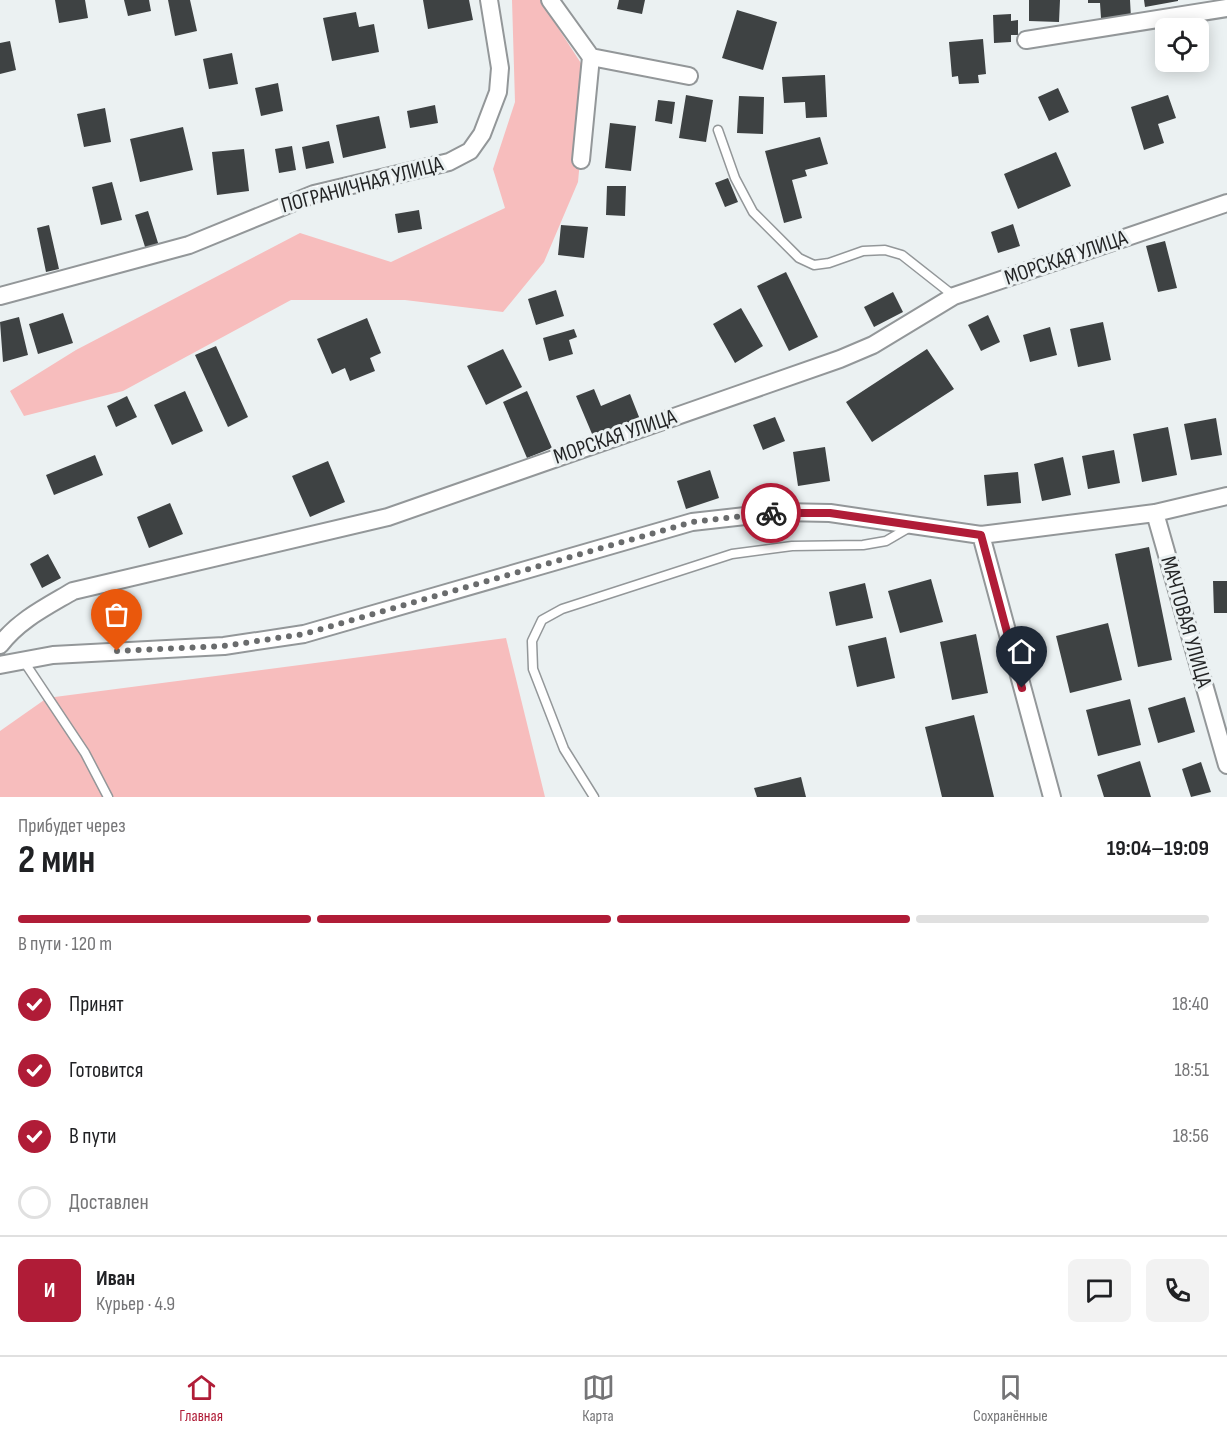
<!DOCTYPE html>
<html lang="ru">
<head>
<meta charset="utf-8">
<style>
  :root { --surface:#fff; --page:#f2f2f2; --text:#202124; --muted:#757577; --line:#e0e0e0; --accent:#b01c37 }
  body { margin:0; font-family:"Sofia Sans Condensed",sans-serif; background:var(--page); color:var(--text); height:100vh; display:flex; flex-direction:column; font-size:22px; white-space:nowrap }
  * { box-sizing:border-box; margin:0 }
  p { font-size:20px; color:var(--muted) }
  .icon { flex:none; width:33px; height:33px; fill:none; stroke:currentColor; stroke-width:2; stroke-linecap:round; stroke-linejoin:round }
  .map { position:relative; height:797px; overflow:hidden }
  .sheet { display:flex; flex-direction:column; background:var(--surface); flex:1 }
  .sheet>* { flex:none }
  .tools { position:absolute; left:1155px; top:18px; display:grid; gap:12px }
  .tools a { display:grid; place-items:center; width:54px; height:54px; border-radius:9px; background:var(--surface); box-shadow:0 3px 15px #0003; font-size:30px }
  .pin { position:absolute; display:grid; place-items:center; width:51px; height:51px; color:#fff; margin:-62px -26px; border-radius:50% 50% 50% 0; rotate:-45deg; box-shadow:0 0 6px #0007 }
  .pin .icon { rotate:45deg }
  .courier { position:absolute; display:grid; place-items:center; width:60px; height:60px; margin:-30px; border:4px solid #b01c37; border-radius:50%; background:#fff; color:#222; box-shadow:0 2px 8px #0007 }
  .head em { font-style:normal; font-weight:700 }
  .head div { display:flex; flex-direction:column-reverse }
  .head { display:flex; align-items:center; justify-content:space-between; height:102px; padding:0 18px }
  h1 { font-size:39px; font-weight:700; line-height:45px }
  .bar { display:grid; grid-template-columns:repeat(4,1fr); gap:9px 6px; align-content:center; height:72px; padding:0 18px }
  .bar i { height:8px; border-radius:4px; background:var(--line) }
  .bar .on { background:var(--accent) }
  .bar p { grid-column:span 4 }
  .line { display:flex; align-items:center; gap:15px; padding:0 18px; border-top:2px solid var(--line) }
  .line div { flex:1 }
  .round { display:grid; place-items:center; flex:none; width:63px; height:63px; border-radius:9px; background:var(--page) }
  ol { padding:0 18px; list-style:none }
  li { display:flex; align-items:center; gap:18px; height:66px }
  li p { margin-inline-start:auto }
  li .icon { padding:6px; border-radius:50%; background:var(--accent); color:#fff; stroke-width:4 }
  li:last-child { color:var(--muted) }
  li i { width:33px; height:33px; border:3px solid var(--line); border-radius:50% }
  .tabs { display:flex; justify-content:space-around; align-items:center; height:84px; border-top:2px solid var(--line); background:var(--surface); font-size:16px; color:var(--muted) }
  .tabs a { display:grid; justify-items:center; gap:3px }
  .tabs .on { color:var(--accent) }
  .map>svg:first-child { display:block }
  .green { fill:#f7bdbd }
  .building { fill:#3e4243 }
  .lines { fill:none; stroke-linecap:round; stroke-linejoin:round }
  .lane-casing { stroke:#939799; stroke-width:11 }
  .street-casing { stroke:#939799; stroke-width:20 }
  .lane { stroke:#fff; stroke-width:8 }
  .street { stroke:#fff; stroke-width:16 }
  .done { stroke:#6a6c6d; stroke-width:6; stroke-dasharray:0 10.8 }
  .route { stroke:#b01c37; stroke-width:8 }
  .labels { text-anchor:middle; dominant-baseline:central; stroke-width:6; stroke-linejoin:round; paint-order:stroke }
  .street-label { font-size:22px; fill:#242526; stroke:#ebf1f2 }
</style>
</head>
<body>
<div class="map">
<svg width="1227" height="797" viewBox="0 0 1227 797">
  <rect width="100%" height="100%" fill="#ebf1f2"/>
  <path class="green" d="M512,0H540L588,74L578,182L544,262L503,312L405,300H291L123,391L24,416L10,391L76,350L300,233L391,262L505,208L493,169L515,102Z
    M506,638L545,797H0V731L47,698Z"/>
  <path class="building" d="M55,0H85L88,18L59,23Z
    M124,0H149L151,11L128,16Z
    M168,0H190L197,31L175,36Z
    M423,0H469L473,20L428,29Z
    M619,0H645L642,14L617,9Z
    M1029,0H1060L1059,22L1029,21Z
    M1088,0H1130L1131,18H1101L1100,3H1088Z
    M1144,0H1178V1L1145,7Z
    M737,10L777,22L763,70L722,58Z
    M356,12L359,27L374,24L379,52L332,61L323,18Z
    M1011,14V21L1018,20V35H1011V42L994,43L993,15Z
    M983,39L986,74L978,75L979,83L959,84L958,76L952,77L949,42Z
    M10,41L16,70L0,74V43Z
    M232,53L238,84L209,89L203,59Z
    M825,75L827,117L806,118L805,102L784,103L782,77Z
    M278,83L283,111L261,116L255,88Z
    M1058,88L1069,112L1049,121L1038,97Z
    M686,95L713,100L706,142L679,138Z
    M1168,95L1176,118L1158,124L1164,143L1144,150L1131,107Z
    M739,96L764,97L763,134L737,133Z
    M658,100L675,102L672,124L655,121Z
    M435,105L438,123L410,128L407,111Z
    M105,108L111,142L84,147L77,114Z
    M379,116L386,148L343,158L336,125Z
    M610,123L636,126L631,171L605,168Z
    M183,127L193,170L140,182L130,139Z
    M820,137L828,164L805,170L807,176L792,180L802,218L784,223L765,151Z
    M329,141L334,163L306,169L302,147Z
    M292,146L296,170L279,173L275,149Z
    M244,149L249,191L217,195L212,152Z
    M1056,152L1071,186L1018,209L1004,174Z
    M728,178L738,202L725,207L715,183Z
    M112,182L122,220L101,225L92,187Z
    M607,186H626L625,216L606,215Z
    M419,210L422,229L398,233L395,214Z
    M148,211L159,246L146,250L135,215Z
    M1013,224L1020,246L998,253L991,232Z
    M49,225L59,269L46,272L37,228Z
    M561,225L588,227L584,258L558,255Z
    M1165,241L1177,288L1158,292L1146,246Z
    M786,272L818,337L789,351L757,286Z
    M556,290L564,316L536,325L528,299Z
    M893,292L903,312L874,327L864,307Z
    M741,308L763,346L735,363L713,324Z
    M63,313L73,343L38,354L29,324Z
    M988,315L1000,342L981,351L968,325Z
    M19,317L28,355L3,362L0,322Z
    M367,318L381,353L370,358L375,371L350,381L345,368L332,374L317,339Z
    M1103,322L1111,360L1078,367L1070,329Z
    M1050,327L1057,355L1030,362L1023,335Z
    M574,329L577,337L569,340L573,354L549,361L543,338Z
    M216,346L248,417L228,427L195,355Z
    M503,349L522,387L486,405L467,366Z
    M927,349L954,389L872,442L846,402Z
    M594,389L601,406L630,394L641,422L595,441L576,396Z
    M185,391L203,431L172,445L154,405Z
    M527,391L552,448L527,458L503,402Z
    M127,396L137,417L116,427L107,406Z
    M775,417L785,441L763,450L753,425Z
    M1216,418L1222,455L1191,460L1184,424Z
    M1168,427L1177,475L1142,482L1133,434Z
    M825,447L830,481L798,486L793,452Z
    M1114,450L1120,483L1088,489L1082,456Z
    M95,455L103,475L54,495L46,475Z
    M1063,457L1071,495L1042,501L1034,464Z
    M328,461L345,502L310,517L292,476Z
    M710,470L719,498L686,509L677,481Z
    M1018,472L1021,503L987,506L984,475Z
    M170,503L183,534L149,548L137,517Z
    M1149,547L1172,660L1138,667L1115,554Z
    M48,554L61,578L42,588L30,564Z
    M931,579L943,622L900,633L888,591Z
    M1213,581H1227V613H1214Z
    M865,583L873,618L836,626L829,592Z
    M1108,623L1122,680L1070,693L1056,636Z
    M976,634L988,693L952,700L940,642Z
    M886,637L895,678L857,687L848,646Z
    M1185,697L1195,732L1158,743L1148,708Z
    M1130,699L1141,745L1098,756L1086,710Z
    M974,715L994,797H942L925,727Z
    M1140,761L1151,797H1104L1097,775Z
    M1201,762L1211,792L1191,797L1182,769Z
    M801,777L806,797H757L754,788Z"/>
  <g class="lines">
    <g class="lane-casing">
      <path id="lane" d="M718,130L735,178L753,212L799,258L814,265L829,263L863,251L885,250L902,255L954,296
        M23,660L85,753L108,797
        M594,797L564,749L533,669L532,641L542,620L562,609L732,554L792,546L863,545L886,541L910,527"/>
    </g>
    <g class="street-casing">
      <path id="street" d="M550,0L591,57L689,76
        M1026,40L1227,8
        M581,160L591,57
        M0,296L189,245L314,194L449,162L470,151L482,134L498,92L500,68L489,0
        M1155,513L1227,765
        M981,535L1052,797
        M0,645C19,620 46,607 73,591L388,517L840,359L873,345L954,296L1227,203
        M0,665L53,655L224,646L304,634L692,522L781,512L830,513L981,535L1155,513L1227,496"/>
    </g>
    <use href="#lane" class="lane"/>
    <use href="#street" class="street"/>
  </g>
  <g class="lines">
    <path class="done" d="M117,651L224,646L304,634L692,522L771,513"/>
    <path class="route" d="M771,513H830L981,535L1022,688"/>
  </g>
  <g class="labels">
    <g class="street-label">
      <text transform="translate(362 185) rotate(-15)">ПОГРАНИЧНАЯ УЛИЦА</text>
      <text transform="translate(1066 258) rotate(-19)">МОРСКАЯ УЛИЦА</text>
      <text transform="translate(615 437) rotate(-19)">МОРСКАЯ УЛИЦА</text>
      <text transform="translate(1186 622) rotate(74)">МАЧТОВАЯ УЛИЦА</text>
    </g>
  </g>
</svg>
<div class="tools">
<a><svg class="icon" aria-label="locate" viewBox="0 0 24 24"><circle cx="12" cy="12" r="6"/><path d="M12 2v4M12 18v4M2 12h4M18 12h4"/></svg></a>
</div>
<div class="pin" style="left:117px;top:651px;background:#ea580c"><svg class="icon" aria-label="bag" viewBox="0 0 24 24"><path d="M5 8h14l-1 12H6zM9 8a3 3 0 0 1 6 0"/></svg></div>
<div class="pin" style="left:1022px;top:688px;background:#1f2937"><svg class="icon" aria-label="home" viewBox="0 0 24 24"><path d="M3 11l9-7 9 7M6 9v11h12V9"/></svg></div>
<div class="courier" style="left:771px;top:513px"><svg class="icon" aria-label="bike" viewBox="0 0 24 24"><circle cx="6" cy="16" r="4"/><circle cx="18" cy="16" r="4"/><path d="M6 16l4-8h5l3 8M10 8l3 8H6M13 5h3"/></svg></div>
</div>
<section class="sheet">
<div class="head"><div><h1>2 мин</h1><p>Прибудет через</p></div><em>19:04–19:09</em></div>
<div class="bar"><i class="on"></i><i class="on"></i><i class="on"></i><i></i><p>В пути · 120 m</p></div>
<ol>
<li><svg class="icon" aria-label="check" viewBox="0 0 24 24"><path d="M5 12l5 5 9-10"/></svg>Принят<p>18:40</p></li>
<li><svg class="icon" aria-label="check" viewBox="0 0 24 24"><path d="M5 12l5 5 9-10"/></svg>Готовится<p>18:51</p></li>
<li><svg class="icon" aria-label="check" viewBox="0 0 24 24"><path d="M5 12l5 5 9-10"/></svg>В пути<p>18:56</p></li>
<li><i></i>Доставлен</li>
</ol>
<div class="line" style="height:108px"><b class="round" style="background:var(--accent);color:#fff">И</b><div><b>Иван</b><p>Курьер · 4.9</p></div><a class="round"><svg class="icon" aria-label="chat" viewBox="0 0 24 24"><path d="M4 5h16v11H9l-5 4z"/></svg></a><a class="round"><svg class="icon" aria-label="phone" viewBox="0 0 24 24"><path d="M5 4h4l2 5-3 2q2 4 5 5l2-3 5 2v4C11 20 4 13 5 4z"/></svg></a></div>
</section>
<nav class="tabs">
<a class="on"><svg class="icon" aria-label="home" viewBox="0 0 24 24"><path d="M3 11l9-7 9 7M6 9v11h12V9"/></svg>Главная</a>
<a><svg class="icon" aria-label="map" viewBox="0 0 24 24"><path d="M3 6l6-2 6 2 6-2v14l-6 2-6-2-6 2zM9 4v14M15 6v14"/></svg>Карта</a>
<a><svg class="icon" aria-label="saved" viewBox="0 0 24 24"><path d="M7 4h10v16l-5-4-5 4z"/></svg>Сохранённые</a>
</nav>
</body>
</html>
